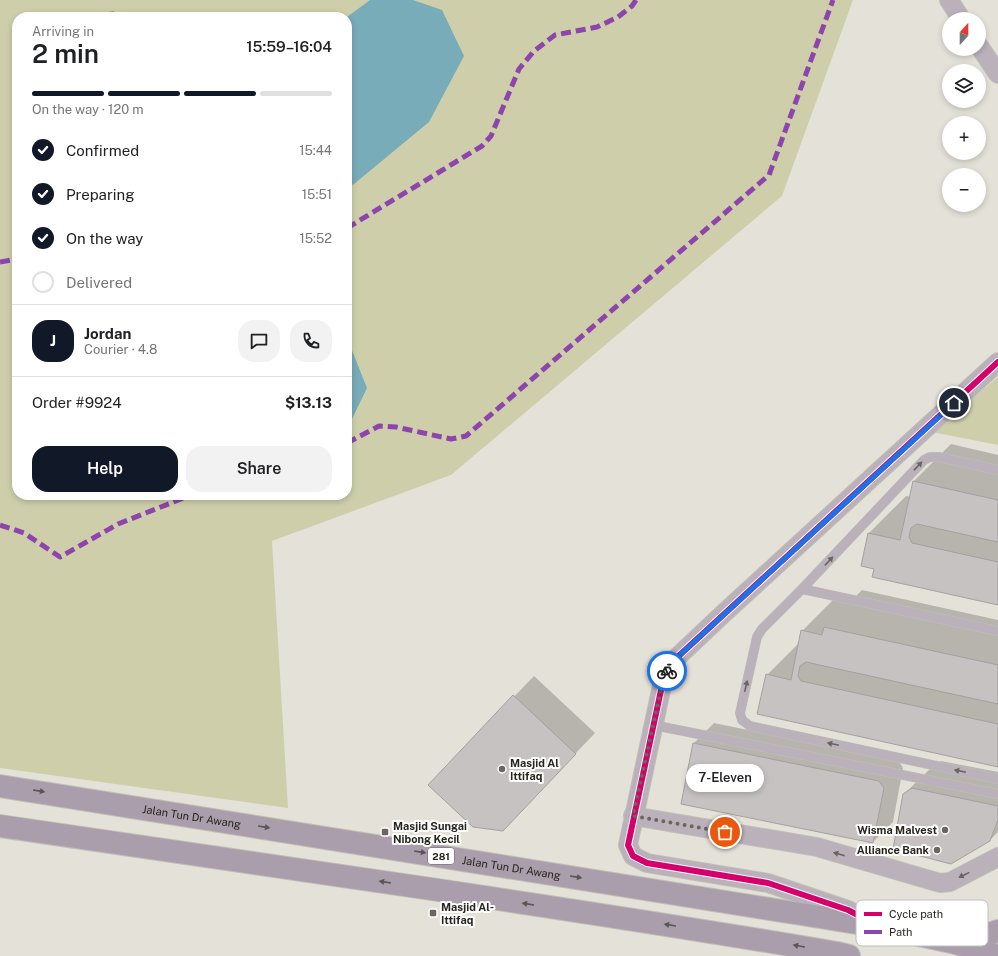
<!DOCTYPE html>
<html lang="en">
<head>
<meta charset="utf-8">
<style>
  :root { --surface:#fff; --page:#f2f2f2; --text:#202124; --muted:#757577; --line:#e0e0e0; --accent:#111827 }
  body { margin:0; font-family:"Public Sans",sans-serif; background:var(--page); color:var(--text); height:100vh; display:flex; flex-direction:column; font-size:15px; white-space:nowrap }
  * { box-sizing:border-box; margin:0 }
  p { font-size:13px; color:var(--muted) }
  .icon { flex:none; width:22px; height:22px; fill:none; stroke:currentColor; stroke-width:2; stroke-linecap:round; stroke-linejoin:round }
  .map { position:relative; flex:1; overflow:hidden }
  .panel { position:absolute; left:12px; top:12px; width:340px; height:488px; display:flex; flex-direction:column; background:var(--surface); border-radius:16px; box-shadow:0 2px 6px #0003 }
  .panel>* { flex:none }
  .needle { width:26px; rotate:21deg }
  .buttons { position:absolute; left:942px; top:12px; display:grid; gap:8px }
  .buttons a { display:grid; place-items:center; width:44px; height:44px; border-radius:50%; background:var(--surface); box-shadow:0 2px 6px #0003; font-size:20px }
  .pin { position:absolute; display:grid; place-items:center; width:34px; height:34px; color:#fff; margin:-17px; border:2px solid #fff; border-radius:50%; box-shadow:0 1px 4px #0007 }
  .courier { position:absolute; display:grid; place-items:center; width:40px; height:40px; margin:-20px; border:3px solid #1a73e8; border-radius:50%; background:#fff; color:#222; box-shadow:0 1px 5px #0007 }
  .bubble { position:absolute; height:28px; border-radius:14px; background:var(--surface); box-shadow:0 2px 6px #0003; font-size:13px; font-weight:600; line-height:28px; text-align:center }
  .headline em { font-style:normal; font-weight:600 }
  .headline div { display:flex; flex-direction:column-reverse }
  .headline { display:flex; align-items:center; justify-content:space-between; height:68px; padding:0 20px }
  h1 { font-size:26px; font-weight:600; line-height:30px }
  .bar { display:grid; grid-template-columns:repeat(4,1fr); gap:6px 4px; align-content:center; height:48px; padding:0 20px }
  .bar i { height:5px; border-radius:3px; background:var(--line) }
  .bar .active { background:var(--accent) }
  .bar p { grid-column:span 4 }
  .line { display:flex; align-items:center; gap:10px; padding:0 20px; border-top:1px solid var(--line) }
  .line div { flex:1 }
  .round { display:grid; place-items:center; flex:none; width:42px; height:42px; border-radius:16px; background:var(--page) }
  ol { padding:0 20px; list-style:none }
  li { display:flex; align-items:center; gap:12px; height:44px }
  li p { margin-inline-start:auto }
  li .icon { padding:4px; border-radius:50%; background:var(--accent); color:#fff; stroke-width:4 }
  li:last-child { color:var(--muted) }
  li i { width:22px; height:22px; border:2px solid var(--line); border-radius:50% }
  .cta { display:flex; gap:8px; margin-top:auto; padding:8px 20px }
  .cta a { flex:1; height:46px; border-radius:16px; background:var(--accent); color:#fff; font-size:16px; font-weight:600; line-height:46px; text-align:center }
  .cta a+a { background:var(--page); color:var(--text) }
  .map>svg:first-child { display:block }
  .green { fill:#cecfaa; fill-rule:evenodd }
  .water { fill:#78acb8 }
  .shadow { fill:#0003 }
  .building { fill:#c5c2c1; stroke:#a3a19f }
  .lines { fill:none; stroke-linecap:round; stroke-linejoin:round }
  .service-casing { stroke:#c1bfb7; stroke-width:10 }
  .minor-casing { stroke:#c1bfb7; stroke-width:20 }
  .primary-casing { stroke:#c1bfb7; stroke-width:24 }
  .service { stroke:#bab1ba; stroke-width:9 }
  .minor { stroke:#bab1ba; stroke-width:18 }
  .primary { stroke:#aa9eac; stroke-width:22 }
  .quiet { stroke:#8e44ad; stroke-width:5; stroke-dasharray:10 5; stroke-linecap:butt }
  .cycleway-casing { stroke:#fff; stroke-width:8 }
  .cycleway { stroke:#d6006c; stroke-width:6 }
  .oneway { fill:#696464 }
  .oneway2 { fill:#5b5557 }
  .done { stroke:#69675f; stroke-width:4; stroke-dasharray:0 7.2 }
  .route { stroke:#1a73e8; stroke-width:5 }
  .poi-dot { fill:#69675f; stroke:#fff; stroke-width:1.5 }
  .labels { text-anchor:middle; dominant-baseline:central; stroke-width:4; stroke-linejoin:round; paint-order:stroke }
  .shield { fill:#fff; stroke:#686662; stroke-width:1 }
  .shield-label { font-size:10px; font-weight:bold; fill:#27251e }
  .poi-label { font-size:11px; font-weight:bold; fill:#27251e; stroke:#fff; text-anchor:start }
  .street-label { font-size:11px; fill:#27251e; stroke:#fff }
  .key { fill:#fff; stroke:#bebebc; stroke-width:1 }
  .key-label { font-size:11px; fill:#27251e }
</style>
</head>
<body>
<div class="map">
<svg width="998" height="956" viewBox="0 0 998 956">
  <rect width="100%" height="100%" fill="#e4e2d8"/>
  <path class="green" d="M0,0H853L782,196L451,475L272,541L288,808L0,768ZM17,17H347V495H17Z
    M998,377V445L932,432Z"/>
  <path class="water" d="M370,0H413L442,10L464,56L429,122L354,184L347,187V17Z
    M113,11L123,17H83Z
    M347,338L367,388L350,423L347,425Z"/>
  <path class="shadow" d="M951,444L998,455V604L862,565L869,533L906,496L911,497L914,481Z
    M862,590L998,620V766L767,675L800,642L802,631L839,594L855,597Z
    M534,676L595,733L522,810L429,785Z
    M714,723L899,761L903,768L893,822L873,842L694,743Z
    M941,761L998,772V832L990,840L904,794L933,766Z"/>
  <path class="building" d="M913,481L998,500V542L917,524L911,528L909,537L912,543L998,562V605L872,577L874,569L861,566L868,533L900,540Z
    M824,627L998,665V704L806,662L800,666L798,676L801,681L998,724V767L757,714L766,674L791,680L801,630L822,635Z
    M513,695L576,754L503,831L473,827L428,785Z
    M693,743L879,781L884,788L873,843L681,804Z
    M912,788L998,806V820L990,841L951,864L893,849L903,794Z"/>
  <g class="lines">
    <g class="service-casing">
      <path id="service" d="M998,470L939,457H930L924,460L802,589L762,629L757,637L740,713L742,720L750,726L998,779
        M802,589L998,631
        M653,725L998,794"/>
    </g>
    <g class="minor-casing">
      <path id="minor" d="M949,0L961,19
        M979,46L998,74
        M633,816L817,847L940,883L950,882L998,857
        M871,922L848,910L768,883L647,863L633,856L628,845L664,676L671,663L724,613L998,362"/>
    </g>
    <g class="primary-casing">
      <g id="primary">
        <path id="s1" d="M0,786L801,914L881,927L956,943L997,956"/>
        <path d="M0,826C146,846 292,868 438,890C571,910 704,930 837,953L849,956"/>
        <path d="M956,943L980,937L998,931"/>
      </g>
    </g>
    <use href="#service" class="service"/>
    <use href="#minor" class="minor"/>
    <use href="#primary" class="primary"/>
    <path class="quiet" d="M347,228L482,146L491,136L519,69L534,51L555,35L597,27L618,17L632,6L636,0
      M0,262L17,259
      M347,443L379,426L396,427L451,439L466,436L769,175L833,0
      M0,525L24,533L60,557L118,524L191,495"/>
    <g class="cycleway-casing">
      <path id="cycleway" d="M881,927L848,910L768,883L647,863L633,856L628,845L664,676L671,663L998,362"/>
    </g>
    <use href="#cycleway" class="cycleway"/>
  </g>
  <defs><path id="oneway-solid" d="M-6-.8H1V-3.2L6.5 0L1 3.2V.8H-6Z"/></defs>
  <g class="oneway">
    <use href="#oneway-solid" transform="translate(918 466) rotate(-47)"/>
    <use href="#oneway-solid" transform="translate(829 561) rotate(-47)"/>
    <use href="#oneway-solid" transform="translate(746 686) rotate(-77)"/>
    <use href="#oneway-solid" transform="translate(833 744) rotate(-168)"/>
    <use href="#oneway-solid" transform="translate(960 771) rotate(-168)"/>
    <use href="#oneway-solid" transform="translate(839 854) rotate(-164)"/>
    <use href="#oneway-solid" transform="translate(964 875) rotate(154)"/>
  </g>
  <g class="oneway2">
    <use href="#oneway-solid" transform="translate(39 791) rotate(9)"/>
    <use href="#oneway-solid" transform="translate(264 827) rotate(9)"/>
    <use href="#oneway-solid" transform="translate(420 852) rotate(9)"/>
    <use href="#oneway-solid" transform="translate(576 877) rotate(9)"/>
    <use href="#oneway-solid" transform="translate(385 882) rotate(-171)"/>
    <use href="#oneway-solid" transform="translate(528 904) rotate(-171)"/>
    <use href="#oneway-solid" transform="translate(670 925) rotate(-171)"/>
    <use href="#oneway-solid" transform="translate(799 946) rotate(-170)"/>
  </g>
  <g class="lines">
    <path class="done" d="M667,671L664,676L633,816L725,832"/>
    <path class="route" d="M667,671L671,663L954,403"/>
  </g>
  <g class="poi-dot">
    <circle cx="502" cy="769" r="4"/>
    <circle cx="945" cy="830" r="4"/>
    <rect x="381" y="828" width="8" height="8" rx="2"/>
    <circle cx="937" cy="850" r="4"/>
    <rect x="429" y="909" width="8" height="8" rx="2"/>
  </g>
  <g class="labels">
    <rect class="shield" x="428" y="848" width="26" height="16" rx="3"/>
    <g class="shield-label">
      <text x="441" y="856">281</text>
    </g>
    <g class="poi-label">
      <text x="510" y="763">Masjid Al<tspan x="510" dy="13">Ittifaq</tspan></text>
      <text x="393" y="826">Masjid Sungai<tspan x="393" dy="13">Nibong Kecil</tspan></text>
      <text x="937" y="830" text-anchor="end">Wisma Malvest</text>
      <text x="929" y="850" text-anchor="end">Alliance Bank</text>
      <text x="441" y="907">Masjid Al-<tspan x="441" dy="13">Ittifaq</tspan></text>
    </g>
    <g class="street-label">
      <text stroke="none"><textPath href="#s1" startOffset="194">Jalan Tun Dr Awang</textPath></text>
      <text stroke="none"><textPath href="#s1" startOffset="518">Jalan Tun Dr Awang</textPath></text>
    </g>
  </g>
  <rect x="856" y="900" width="132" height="46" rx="6" class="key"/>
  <rect x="864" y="912" width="18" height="4" fill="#d6006c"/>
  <rect x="864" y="930" width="18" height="4" fill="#8e44ad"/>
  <g class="key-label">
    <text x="889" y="918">Cycle path</text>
    <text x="889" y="936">Path</text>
  </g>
</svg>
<div class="buttons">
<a><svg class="needle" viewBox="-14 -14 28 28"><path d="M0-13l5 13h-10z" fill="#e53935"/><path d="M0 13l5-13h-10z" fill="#757577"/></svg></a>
<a><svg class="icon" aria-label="layers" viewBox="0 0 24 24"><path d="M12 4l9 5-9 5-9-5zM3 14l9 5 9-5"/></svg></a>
<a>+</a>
<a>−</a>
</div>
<div class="pin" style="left:725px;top:832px;background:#ea580c"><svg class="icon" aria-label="bag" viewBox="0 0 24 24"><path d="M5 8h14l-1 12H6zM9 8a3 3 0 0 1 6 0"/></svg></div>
<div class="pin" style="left:954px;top:403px;background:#1f2937"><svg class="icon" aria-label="home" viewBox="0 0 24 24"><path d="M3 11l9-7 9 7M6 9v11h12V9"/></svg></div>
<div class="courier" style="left:667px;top:671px"><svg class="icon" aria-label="bike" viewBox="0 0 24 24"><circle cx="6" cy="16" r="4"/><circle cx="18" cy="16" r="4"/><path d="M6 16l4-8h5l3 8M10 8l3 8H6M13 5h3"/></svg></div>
<div class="bubble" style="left:686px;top:764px;width:78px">7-Eleven</div>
<section class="panel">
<div class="headline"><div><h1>2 min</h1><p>Arriving in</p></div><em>15:59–16:04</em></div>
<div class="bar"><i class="active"></i><i class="active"></i><i class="active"></i><i></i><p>On the way · 120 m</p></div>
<ol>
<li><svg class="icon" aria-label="check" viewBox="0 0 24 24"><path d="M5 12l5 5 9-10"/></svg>Confirmed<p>15:44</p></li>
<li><svg class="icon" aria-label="check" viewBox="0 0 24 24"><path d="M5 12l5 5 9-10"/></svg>Preparing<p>15:51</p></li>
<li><svg class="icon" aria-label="check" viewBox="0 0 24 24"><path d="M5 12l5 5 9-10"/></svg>On the way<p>15:52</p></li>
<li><i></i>Delivered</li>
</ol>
<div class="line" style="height:72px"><b class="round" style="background:var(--accent);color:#fff">J</b><div><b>Jordan</b><p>Courier · 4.8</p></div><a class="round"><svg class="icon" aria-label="chat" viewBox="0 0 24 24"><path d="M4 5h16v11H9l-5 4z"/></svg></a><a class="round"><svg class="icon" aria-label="phone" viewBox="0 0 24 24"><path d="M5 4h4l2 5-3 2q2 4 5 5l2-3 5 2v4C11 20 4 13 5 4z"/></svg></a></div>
<div class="line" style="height:52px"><div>Order #9924</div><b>$13.13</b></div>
<div class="cta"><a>Help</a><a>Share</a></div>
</section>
</div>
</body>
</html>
